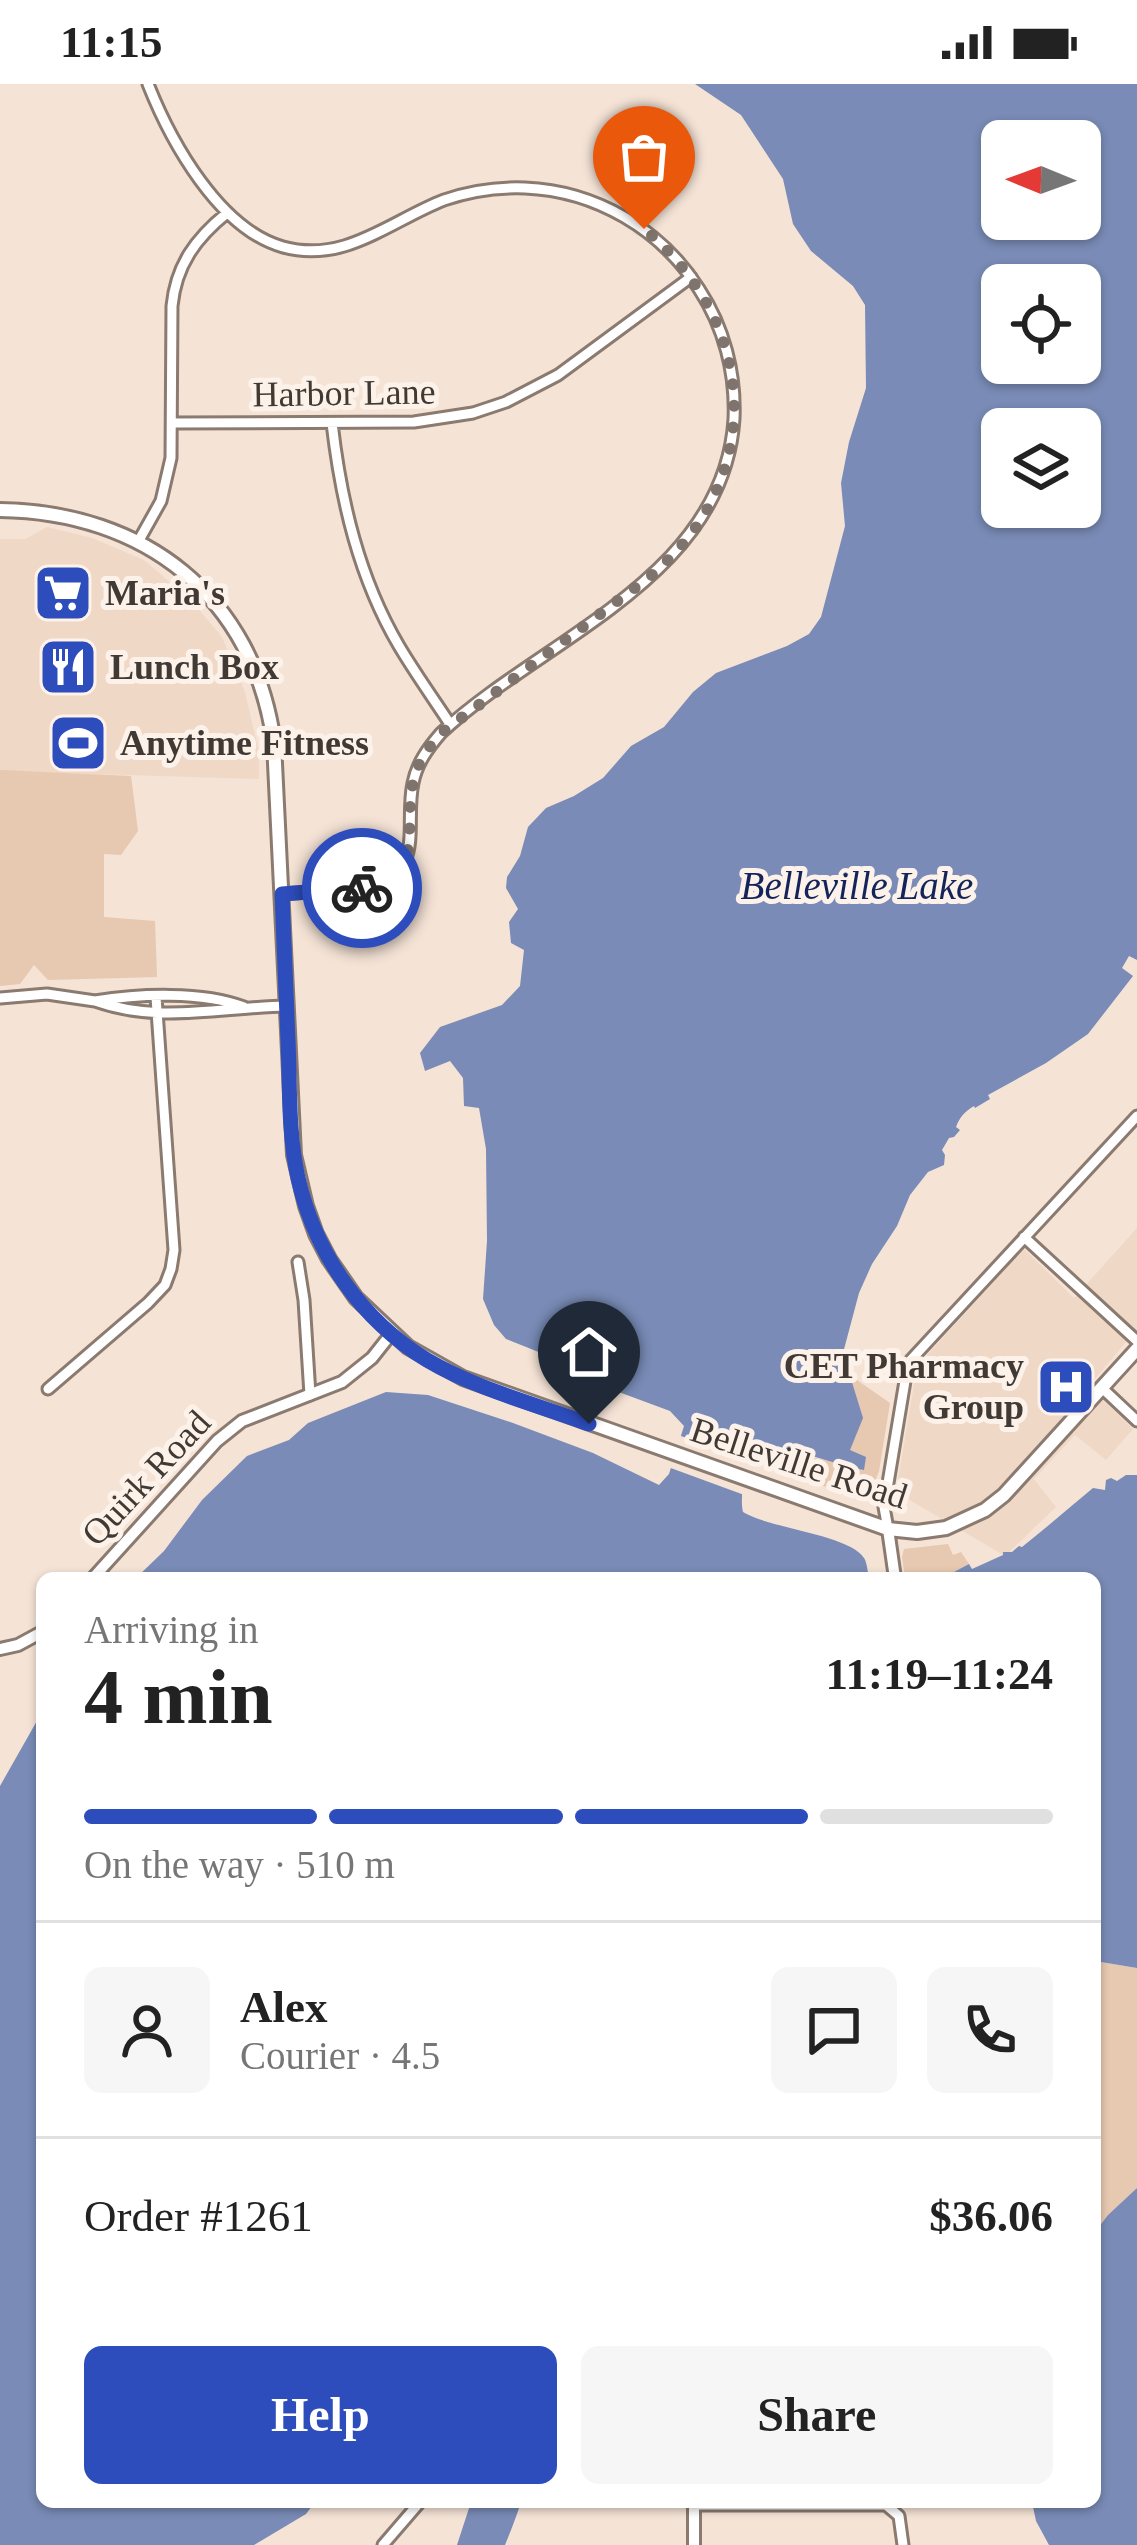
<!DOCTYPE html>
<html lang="en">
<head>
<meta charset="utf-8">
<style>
  :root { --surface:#fff; --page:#f6f6f6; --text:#222; --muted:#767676; --line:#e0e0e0; --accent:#2d4dbd }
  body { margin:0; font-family:"Times New Roman",serif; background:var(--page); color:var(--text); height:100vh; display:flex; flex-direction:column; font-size:45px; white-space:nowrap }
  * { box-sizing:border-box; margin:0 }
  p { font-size:39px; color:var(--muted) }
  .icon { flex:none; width:66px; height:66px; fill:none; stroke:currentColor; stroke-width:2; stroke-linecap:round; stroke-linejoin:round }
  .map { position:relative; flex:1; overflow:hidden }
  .details { position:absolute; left:36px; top:1488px; width:1065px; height:936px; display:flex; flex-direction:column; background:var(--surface); border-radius:18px; box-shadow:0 3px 9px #0004 }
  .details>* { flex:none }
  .needle { width:78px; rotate:271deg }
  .buttons { position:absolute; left:981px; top:36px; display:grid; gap:24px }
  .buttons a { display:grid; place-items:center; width:120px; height:120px; border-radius:18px; background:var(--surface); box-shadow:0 3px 9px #0004; font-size:60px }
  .pin { position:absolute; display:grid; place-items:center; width:102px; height:102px; color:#fff; margin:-123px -51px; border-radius:50% 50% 50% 0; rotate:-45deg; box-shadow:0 0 12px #0007 }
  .pin .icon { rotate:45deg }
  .courier { position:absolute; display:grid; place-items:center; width:120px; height:120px; margin:-60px; border:9px solid #2d4dbd; border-radius:50%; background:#fff; color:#222; box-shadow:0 3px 15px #0007 }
  .overview em { font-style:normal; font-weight:600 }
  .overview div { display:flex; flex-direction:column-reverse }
  .overview { display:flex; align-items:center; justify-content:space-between; height:204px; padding:0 48px }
  h1 { font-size:78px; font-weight:600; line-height:90px }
  .bar { display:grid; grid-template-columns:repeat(4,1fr); gap:18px 12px; align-content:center; height:144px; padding:0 48px }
  .bar i { height:15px; border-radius:9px; background:var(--line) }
  .bar .current { background:var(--accent) }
  .bar p { grid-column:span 4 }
  .line { display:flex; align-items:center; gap:30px; padding:0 48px; border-top:3px solid var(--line) }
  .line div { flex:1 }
  .round { display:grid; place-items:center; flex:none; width:126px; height:126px; border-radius:18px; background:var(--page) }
  .primary-button { display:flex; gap:24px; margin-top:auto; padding:24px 48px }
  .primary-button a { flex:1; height:138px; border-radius:18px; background:var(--accent); color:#fff; font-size:48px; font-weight:600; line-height:138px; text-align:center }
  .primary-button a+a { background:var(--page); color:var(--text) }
  .status { display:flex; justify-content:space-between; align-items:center; height:84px; padding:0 60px; background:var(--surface); direction:ltr }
  .status svg { height:33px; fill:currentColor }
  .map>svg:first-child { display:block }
  .built { fill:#f0d8c6 }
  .green { fill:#e7c8b0 }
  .water { fill:#798bb6; fill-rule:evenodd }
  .pier { fill:#f5e3d6 }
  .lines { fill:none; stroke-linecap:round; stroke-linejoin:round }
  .minor-casing { stroke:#8a7a6f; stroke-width:15 }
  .tertiary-casing { stroke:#8a7a6f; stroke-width:16 }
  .secondary-casing { stroke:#8a7a6f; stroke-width:18 }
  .minor { stroke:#fff; stroke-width:9 }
  .tertiary { stroke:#fff; stroke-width:10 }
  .secondary { stroke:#fff; stroke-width:12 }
  .done { stroke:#7f746d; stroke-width:12; stroke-dasharray:0 21.6 }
  .route { stroke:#2d4dbd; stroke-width:15 }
  .labels { text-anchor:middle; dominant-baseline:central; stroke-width:10; stroke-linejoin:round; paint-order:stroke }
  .street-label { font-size:36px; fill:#403934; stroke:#fdf2ea }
  .poi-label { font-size:36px; font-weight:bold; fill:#403934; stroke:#fdf2ea; text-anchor:start }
  .water-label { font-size:39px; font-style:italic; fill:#14245a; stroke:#fdf2ea }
</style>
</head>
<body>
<div class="status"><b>11:15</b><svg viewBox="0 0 49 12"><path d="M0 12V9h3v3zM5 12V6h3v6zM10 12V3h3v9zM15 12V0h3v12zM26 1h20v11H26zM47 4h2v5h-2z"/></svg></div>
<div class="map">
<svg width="1137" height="2461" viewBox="0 0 1137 2461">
  <rect width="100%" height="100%" fill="#f5e3d6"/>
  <path class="built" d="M47,443L92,454L144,476L191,516L222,553L245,608L259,668V695L0,687V455H25Z
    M1137,1144V1245L1089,1302L1133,1345L1106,1376L1075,1351L1034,1395L1056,1423L1005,1472L896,1408L917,1282L1024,1165L1074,1214Z"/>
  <path class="green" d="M0,686L131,692L138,747L121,771L104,770V833L155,837L157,893L48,896L34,881L20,900L0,902Z
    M847,1289L890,1319L879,1387L870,1411L863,1414L853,1412L756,1379L758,1372L768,1375C797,1365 834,1379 863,1386L850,1367Z
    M948,1460L953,1471L961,1468L969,1480L953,1489L952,1494H905L902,1473L904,1465Z
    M1095,1877L1137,1884V2104L1108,2131L1095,2148Z"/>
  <path class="water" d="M695,0H1137V876L1129,872L1122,884L1133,892L1088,950L1046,979L988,1011L990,1015L975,1024L974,1022C965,1027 959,1034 956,1043L960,1046L954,1053L949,1054L942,1066L945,1071L944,1081L928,1088L910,1111L897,1142L872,1180L859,1209L843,1269L863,1334L850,1366L866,1373L864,1386C829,1380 794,1360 757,1369C746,1383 739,1411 743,1428C768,1444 850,1451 864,1474C867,1478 868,1490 869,1494H136L164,1467L202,1416L247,1372L289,1356L308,1339L386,1308L428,1311L513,1339L593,1369L659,1401L669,1390L684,1342L670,1327L616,1307L556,1275L506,1255L494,1241L483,1215L487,1157L486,1065L479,1024L464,1022L463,994L450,977L425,987L420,969L440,943L502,921L520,902L524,866L511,859L509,838L518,825L506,804L507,793L520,772L528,743L546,724L574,712L603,694L631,662L664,643L693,608L716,589L787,562L809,550L821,533L845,442L841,399L849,358L866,304L865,221L853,202L811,167L793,140L783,95L741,31ZM1002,57H1080V135H1002ZM1002,201H1080V279H1002ZM1002,345H1080V423H1002Z
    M1126,1391H1137V1884L1095,1877V1494H952V1489L969,1480L972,1485L1003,1471V1468H1012L1019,1462L1022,1463C1046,1444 1069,1424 1093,1404L1105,1406L1106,1396L1111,1394L1117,1397Z
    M42,1628V2418H315L306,2430L254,2461H0V1702Z
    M1137,2104V2461H1049L1036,2437L1032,2418H1095V2148L1108,2131Z
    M471,2418H521C516,2434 511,2446 505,2461H457Z"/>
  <path class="pier" d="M678,1351L757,1378L747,1412L668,1383Z"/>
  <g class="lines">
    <g class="minor-casing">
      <path id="minor" d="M148,0C171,58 219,145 283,163C345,180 390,137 444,116C470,107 498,103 525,104C596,107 661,145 699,205C724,243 736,289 734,335C724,494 543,554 441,649C428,664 417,679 413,699C404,740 426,788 371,803L282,810
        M172,339L414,338L473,329L506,318L558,291L691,193
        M332,339C341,417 359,494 399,562C415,589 433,614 450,640
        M138,458L161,417L171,374L172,222C176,181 196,154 227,129
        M0,914L47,910L95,917
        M244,923C203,907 138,910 95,917C159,940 221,923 287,922
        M1024,1153L1137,1257
        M298,1178L304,1216L310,1311
        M1102,1304L1137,1337
        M48,1305L148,1219L165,1201L171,1185L174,1166L156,913
        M888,1445L884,1423L908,1279L1137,1032
        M694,2421H886L899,2432L903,2461
        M383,2461L420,2418"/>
    </g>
    <g class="tertiary-casing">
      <path id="tertiary" d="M888,1445L895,1494
        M93,1494L217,1357L242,1337L342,1298L372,1274L391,1250
        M0,1565L18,1561L42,1548
        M694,2461V2418"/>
    </g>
    <g class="secondary-casing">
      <path id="secondary" d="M0,426C144,428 254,512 274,659L294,1071L306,1122L316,1150L329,1175L356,1214L408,1263L463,1294L888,1445L917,1448L946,1444L985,1426L1004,1411L1137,1265"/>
    </g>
    <use href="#minor" class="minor"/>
    <use href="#tertiary" class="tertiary"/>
    <use href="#secondary" class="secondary"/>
  </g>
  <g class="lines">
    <path class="done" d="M362,804C426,798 403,741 413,699C417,679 428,664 440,650L656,488C672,472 687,457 699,439C765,337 733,218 644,145"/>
    <path class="route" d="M362,804L282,810C284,859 286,908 288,957C290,1002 288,1049 298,1094C315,1169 361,1236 427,1276C476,1305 535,1320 589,1340"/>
  </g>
  <defs>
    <g id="supermarket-square" transform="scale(3)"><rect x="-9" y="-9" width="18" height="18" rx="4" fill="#2d4dbd" stroke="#fdf2ea"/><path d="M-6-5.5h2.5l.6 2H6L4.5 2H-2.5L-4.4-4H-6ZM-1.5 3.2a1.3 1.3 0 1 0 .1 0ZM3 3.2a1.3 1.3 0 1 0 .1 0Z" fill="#fff"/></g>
    <g id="restaurant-square" transform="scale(3)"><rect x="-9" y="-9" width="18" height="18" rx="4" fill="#2d4dbd" stroke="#fdf2ea"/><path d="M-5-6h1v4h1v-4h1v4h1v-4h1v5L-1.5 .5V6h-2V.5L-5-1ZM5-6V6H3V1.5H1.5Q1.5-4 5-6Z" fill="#fff"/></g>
    <g id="stadium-square" transform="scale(3)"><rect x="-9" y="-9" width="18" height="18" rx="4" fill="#2d4dbd" stroke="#fdf2ea"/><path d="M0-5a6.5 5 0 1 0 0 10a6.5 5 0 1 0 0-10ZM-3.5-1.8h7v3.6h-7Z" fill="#fff"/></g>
    <g id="hospital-square" transform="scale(3)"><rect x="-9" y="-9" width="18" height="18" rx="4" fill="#2d4dbd" stroke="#fdf2ea"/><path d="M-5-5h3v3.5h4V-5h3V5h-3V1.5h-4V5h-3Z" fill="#fff"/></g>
  </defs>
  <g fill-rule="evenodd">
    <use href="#supermarket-square" x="63" y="509"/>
    <use href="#restaurant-square" x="68" y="583"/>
    <use href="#stadium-square" x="78" y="659"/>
    <use href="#hospital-square" x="1066" y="1303"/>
  </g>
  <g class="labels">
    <g class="street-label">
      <text transform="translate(344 309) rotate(-1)">Harbor Lane</text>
      <text transform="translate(799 1379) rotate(18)">Belleville Road</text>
      <text transform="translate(146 1394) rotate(-47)">Quirk Road</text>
    </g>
    <g class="poi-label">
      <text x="105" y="509">Maria's</text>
      <text x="110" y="583">Lunch Box</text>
      <text x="120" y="659">Anytime Fitness</text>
      <text x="1024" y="1282" text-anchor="end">CET Pharmacy<tspan x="1024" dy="41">Group</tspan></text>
    </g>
    <g class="water-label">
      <text x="857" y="801">Belleville Lake</text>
    </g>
  </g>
</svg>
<div class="buttons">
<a><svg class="needle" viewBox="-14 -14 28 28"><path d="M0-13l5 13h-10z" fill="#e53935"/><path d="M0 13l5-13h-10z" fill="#767676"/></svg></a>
<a><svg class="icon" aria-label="locate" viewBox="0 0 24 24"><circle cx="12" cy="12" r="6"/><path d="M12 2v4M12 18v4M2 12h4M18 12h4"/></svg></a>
<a><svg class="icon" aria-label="layers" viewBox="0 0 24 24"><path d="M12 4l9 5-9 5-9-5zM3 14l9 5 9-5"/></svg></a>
</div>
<div class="pin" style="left:644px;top:145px;background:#ea580c"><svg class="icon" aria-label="bag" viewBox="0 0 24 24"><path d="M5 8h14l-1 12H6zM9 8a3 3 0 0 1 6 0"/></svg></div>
<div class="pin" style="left:589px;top:1340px;background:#1f2937"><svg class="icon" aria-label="home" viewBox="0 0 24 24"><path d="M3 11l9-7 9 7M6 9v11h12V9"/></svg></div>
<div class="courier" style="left:362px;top:804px"><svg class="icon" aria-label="bike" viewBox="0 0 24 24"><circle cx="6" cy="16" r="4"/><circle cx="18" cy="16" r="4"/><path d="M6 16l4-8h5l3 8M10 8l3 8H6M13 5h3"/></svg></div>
<section class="details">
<div class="overview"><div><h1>4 min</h1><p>Arriving in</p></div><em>11:19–11:24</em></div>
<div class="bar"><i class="current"></i><i class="current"></i><i class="current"></i><i></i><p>On the way · 510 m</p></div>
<div class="line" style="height:216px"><a class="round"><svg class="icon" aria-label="person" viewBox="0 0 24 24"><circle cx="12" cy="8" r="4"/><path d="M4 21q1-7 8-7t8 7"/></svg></a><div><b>Alex</b><p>Courier · 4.5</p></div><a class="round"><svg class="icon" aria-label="chat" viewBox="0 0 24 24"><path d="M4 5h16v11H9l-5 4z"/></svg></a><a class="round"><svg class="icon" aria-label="phone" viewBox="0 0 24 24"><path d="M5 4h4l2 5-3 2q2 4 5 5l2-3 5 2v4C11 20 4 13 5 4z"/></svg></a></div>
<div class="line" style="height:156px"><div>Order #1261</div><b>$36.06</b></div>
<div class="primary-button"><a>Help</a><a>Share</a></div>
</section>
</div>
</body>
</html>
